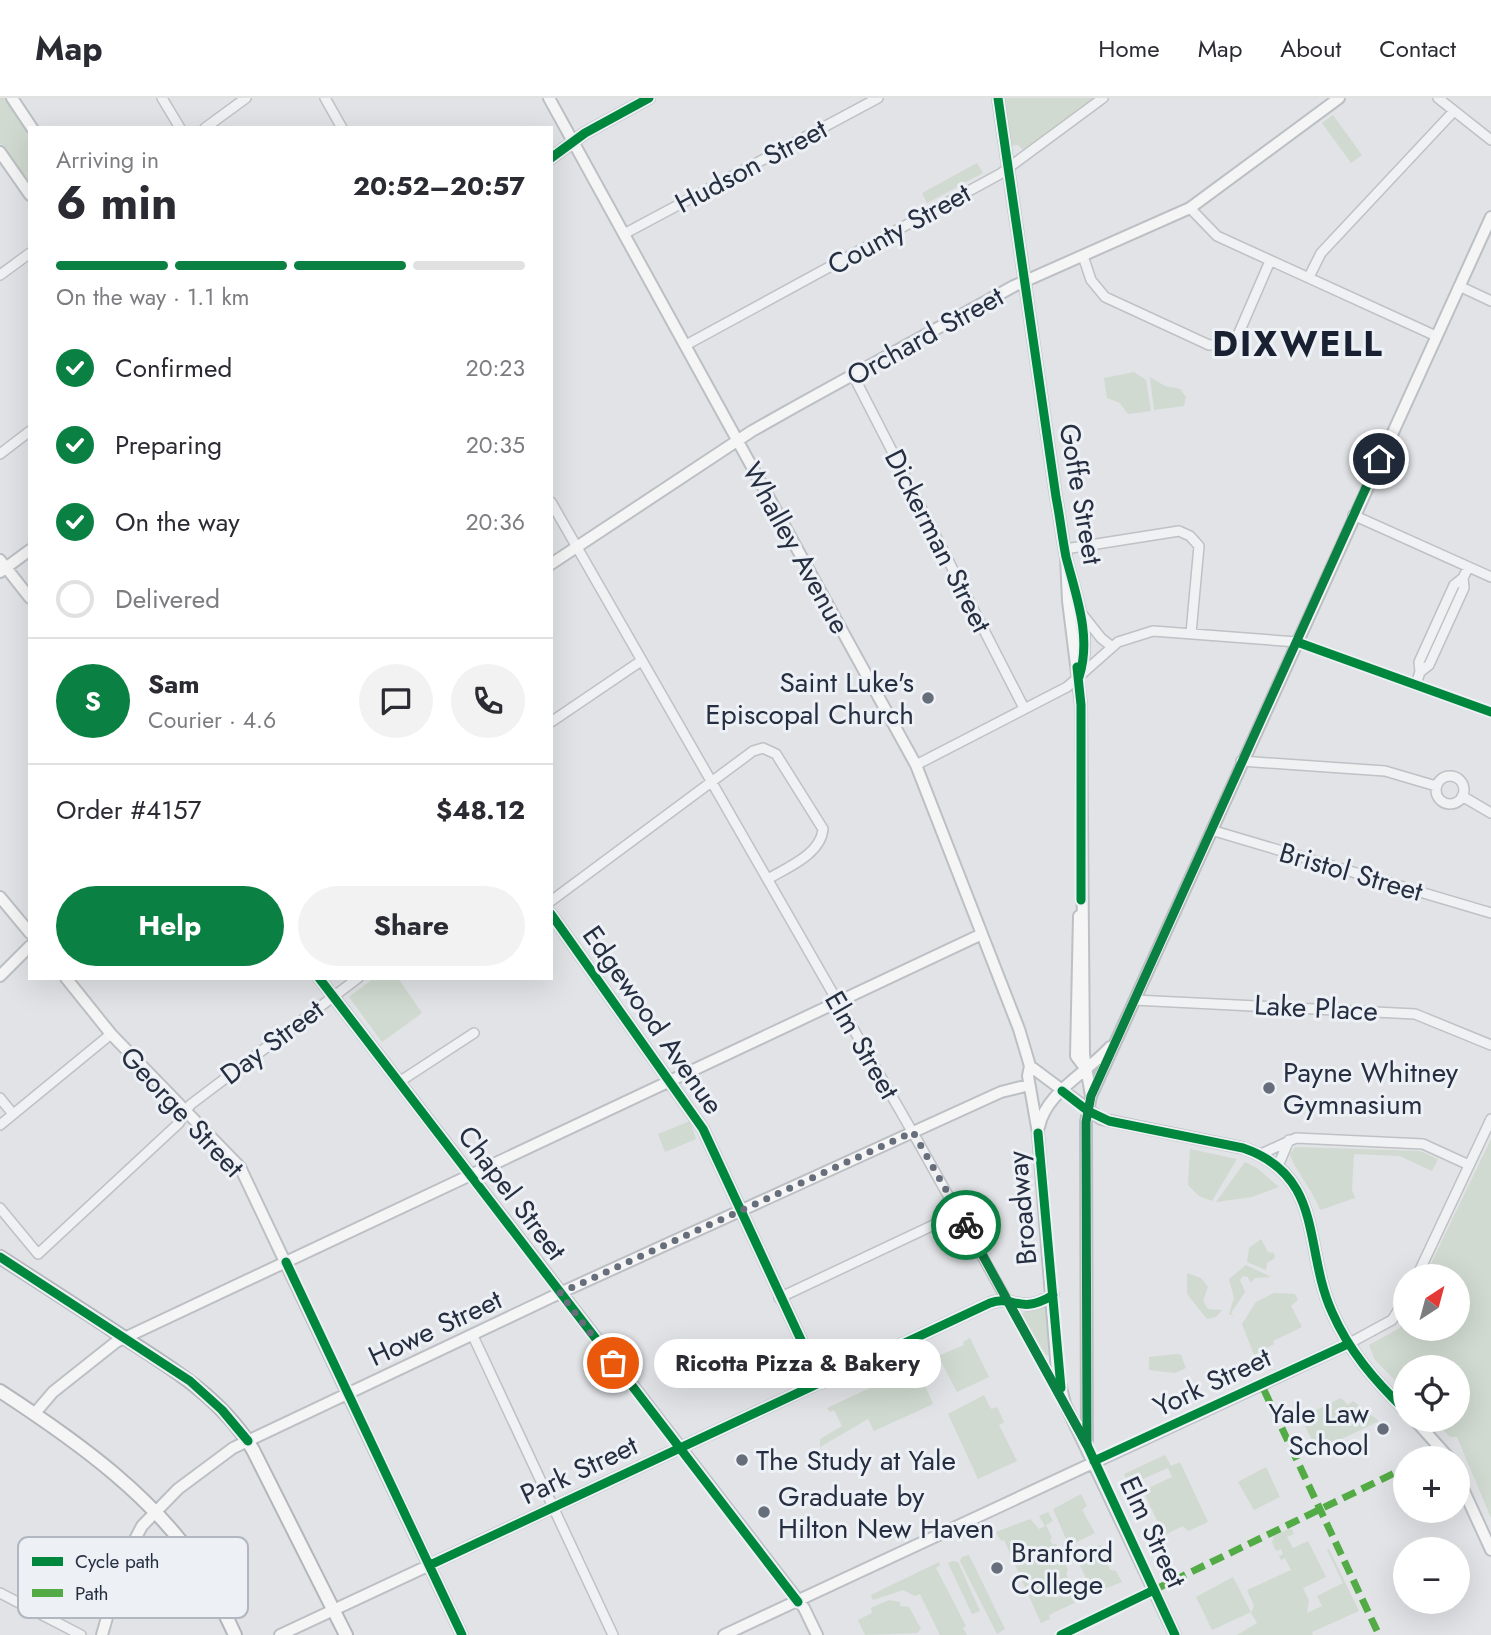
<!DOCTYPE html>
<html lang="en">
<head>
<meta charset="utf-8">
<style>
  :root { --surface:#fff; --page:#f2f2f3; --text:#2b2b33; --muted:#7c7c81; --line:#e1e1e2; --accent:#0b8043 }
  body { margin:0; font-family:Jost,sans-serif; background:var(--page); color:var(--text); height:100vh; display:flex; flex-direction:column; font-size:26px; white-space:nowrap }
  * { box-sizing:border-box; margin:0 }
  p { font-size:23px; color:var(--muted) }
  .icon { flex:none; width:38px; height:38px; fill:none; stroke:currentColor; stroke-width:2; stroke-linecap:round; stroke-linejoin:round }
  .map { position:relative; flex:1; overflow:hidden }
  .panel { position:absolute; left:28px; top:28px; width:525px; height:854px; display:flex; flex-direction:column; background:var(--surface); border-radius:0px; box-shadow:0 7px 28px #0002 }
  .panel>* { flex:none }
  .needle { width:46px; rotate:36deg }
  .buttons { position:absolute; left:1393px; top:1166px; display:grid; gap:14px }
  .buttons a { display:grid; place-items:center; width:77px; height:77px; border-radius:50%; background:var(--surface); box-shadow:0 7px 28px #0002; font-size:35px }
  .pin { position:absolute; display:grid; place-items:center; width:60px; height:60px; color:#fff; margin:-30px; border:4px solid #fff; border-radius:50%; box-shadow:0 2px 7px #0007 }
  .courier { position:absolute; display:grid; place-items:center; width:70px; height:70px; margin:-35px; border:5px solid #0b8043; border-radius:50%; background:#fff; color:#222; box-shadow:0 2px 9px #0007 }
  .bubble { position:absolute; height:49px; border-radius:24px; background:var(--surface); box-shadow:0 7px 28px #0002; font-size:23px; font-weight:700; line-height:49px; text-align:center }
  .headline em { font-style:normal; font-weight:700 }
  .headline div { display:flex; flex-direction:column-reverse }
  .headline { display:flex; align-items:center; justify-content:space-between; height:119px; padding:0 28px }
  h1 { font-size:46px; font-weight:700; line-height:52px }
  .bar { display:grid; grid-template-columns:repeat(4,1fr); gap:10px 7px; align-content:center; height:84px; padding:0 28px }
  .bar i { height:9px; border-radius:5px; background:var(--line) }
  .bar .current { background:var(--accent) }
  .bar p { grid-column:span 4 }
  .line { display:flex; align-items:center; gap:18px; padding:0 28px; border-top:2px solid var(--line) }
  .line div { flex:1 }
  .round { display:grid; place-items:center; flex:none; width:74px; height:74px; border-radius:37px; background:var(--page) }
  ol { padding:0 28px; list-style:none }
  li { display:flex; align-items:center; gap:21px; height:77px }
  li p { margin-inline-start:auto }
  li .icon { padding:7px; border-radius:50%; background:var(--accent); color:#fff; stroke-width:4 }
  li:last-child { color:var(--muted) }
  li i { width:38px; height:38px; border:4px solid var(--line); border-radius:50% }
  .button { display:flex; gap:14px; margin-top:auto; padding:14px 28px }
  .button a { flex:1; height:80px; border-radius:42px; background:var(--accent); color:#fff; font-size:28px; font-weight:700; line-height:80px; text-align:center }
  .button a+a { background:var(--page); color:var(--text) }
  header { display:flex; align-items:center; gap:42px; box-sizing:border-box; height:98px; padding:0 35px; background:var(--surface); border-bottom:2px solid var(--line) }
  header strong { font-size:33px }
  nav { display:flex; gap:38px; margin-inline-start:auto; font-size:24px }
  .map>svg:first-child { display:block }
  .green { fill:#d0dad0 }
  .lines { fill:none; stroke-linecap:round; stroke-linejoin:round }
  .minor-casing { stroke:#bfc1c4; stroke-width:12 }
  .major-casing { stroke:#bcc0c4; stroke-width:14 }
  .highway-casing { stroke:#b3b6bb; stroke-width:16 }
  .minor { stroke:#f0f1f3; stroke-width:9 }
  .major { stroke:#f5f5f6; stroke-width:10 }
  .highway { stroke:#f5f5f6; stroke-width:12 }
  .quiet { stroke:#53ab46; stroke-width:7; stroke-dasharray:14 7; stroke-linecap:butt }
  .cycleway-casing { stroke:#edf1f6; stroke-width:13 }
  .cycleway { stroke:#00873e; stroke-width:9 }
  .done { stroke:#676e7b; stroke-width:7; stroke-dasharray:0 12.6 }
  .route { stroke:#0b8043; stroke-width:9 }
  .poi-dot { fill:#676e7b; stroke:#edf1f6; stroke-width:2.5 }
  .labels { text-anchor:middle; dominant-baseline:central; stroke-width:6; stroke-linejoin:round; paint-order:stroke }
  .street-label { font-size:28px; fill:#262f41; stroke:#edf1f6 }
  .poi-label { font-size:28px; fill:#262f41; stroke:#edf1f6; text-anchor:start }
  .district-label { font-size:35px; font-weight:bold; letter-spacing:2px; fill:#182031; stroke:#edf1f6 }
  .key { fill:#edf1f6; stroke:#b1b7c0; stroke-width:2 }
  .key-label { font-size:19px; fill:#262f41 }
</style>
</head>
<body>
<header>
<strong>Map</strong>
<nav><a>Home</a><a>Map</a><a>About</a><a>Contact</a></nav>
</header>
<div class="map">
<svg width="1491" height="1537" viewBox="0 0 1491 1537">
  <rect width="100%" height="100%" fill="#e1e3e6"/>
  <path class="green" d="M0,0H5L30,35V88L0,45Z
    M1004,0H1093L1023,52L1018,47L1011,48Z
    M1333,17L1362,57L1351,65L1322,25Z
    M977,65L983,75L927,105L922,95Z
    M1134,274L1146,282L1151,313L1128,316L1120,305L1107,300L1104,280Z
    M1150,279L1165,288L1180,291L1186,299L1184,308L1154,312Z
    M374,880H398L422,915L382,944L349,899Z
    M690,1023L696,1041L665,1054L658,1036Z
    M1491,1041V1420L1457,1339H1450L1433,1321H1458V1269H1405V1292L1375,1262L1369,1247L1400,1230L1405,1220V1230H1458V1178H1425Z
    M1295,1049L1420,1053L1438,1061L1432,1073L1400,1058L1354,1056L1352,1092L1355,1100L1320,1112C1315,1096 1290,1064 1290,1056Z
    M1190,1051L1237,1061L1212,1103L1199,1098L1188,1087Z
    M1245,1064L1257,1070L1279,1089L1252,1099L1216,1104Z
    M1261,1141L1268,1154L1274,1155L1275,1160L1267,1165L1266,1172L1247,1164L1249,1150Z
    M1246,1167L1271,1179L1255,1180L1251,1185L1248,1179L1243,1178L1240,1182L1245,1194L1231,1215L1234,1218L1229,1216L1234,1200L1229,1181Z
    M1187,1175L1201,1180L1208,1189L1203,1203L1208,1211L1222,1212L1216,1219L1207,1221L1187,1196Z
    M1274,1195L1295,1196L1298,1202L1291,1208L1302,1229L1273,1243L1274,1246L1254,1257L1242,1226L1256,1204Z
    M1048,1206L1050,1257H1046L1020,1216Z
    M970,1240L989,1279L957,1294L938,1258L964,1247L963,1244Z
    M1177,1256L1181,1257L1186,1270L1175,1275L1149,1272V1259Z
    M917,1268L933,1306L874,1333L868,1321L820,1349V1341L842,1328L834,1312L830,1314L827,1310Z
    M984,1297L991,1311L997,1309L1004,1324L999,1327L1017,1363L978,1381L948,1316Z
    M1341,1300L1348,1307L1353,1303L1379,1323L1317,1353L1303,1324L1313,1318L1312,1314Z
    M1165,1357L1171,1368L1180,1364L1208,1424L1188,1433L1183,1428L1164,1437L1145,1397L1138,1400L1136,1396L1172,1379L1168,1370L1129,1387L1124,1376Z
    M1266,1369L1280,1399L1254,1412L1238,1384Z
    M1081,1396L1087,1408L1082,1412L1095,1435L1069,1448L1053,1411Z
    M1048,1414L1053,1423L1046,1427L1052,1440L1050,1442L1053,1447L1056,1446L1068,1472L1066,1475L1078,1503L1049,1517L1050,1521L1041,1525L1004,1442L1001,1443L996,1434L1030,1421L1039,1431L1045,1428L1039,1418Z
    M1291,1430L1294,1436L1287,1439L1293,1450L1308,1443L1326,1479L1303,1490L1309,1502L1307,1515L1322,1508L1317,1498L1343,1485L1327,1452L1329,1451L1359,1513L1312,1534L1313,1537H1237L1257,1525L1251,1515L1254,1508L1247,1492L1291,1472L1285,1460L1281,1462L1279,1458L1283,1456L1281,1451L1276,1453L1272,1444L1274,1438Z
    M1101,1447L1110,1472L1116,1473L1122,1484L1088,1497L1086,1480L1076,1459Z
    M969,1457L1005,1531L997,1536L960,1463L962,1459Z
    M953,1463L958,1464L980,1513L972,1516L948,1465Z
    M939,1464L940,1467L936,1470L966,1528L963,1530L967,1537H940L920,1496L915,1498L903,1492L873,1502L871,1497Z
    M1233,1479L1251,1514L1212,1532L1196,1499Z
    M889,1502L900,1504V1508L909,1509L921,1531L917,1535L865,1537L858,1522L872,1515L871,1510Z"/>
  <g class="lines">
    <g class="minor-casing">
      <path id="minor" d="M162,0L180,30
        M325,0L342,30
        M1438,0L1491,42
        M205,30L246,0
        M1190,110L1217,138L1436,238
        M624,136L878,0
        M1083,158L1091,182L1105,199L1209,247L1228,246L1238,237L1270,163
        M0,177L30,155
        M1309,179L1321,155L1454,13
        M1459,188L1491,203
        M686,247L1000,76L1103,0
        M853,277L1024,610
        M0,356L30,333
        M551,404L917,1042L1062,1301
        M1353,417L1491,479
        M1065,451L1179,433L1190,438L1199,448L1191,535
        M1082,516L1101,540L1111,548
        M1420,574L1429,567L1464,490L1463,480
        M1416,586L1420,574L1419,564L1454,487L1463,480L1468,470
        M551,624L641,563
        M1241,663L1385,673L1436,688
        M916,667L1067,589L1118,544L1153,533L1297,544L1491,614
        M1436 692a14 14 0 1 1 28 0a14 14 0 1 1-28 0Z
        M1462,698L1491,715
        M1211,732L1491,815
        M551,803L753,653L763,650L776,656L823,731C821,756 788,769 768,781
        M1134,902L1415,916L1491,947
        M399,984L474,935
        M0,1000L13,1016
        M0,1027L111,936
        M1261,1056L1296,1040L1423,1046L1469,1067
        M1278,1068L1289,1042
        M0,1110L38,1156L179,1025L190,1007L358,880
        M1417,1178L1491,1021
        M779,1200L959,1115
        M473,1238L613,1537
        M1348,1246L1392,1222L1405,1202
        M0,1495L81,1537
        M1061,1537L1154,1492"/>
    </g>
    <g class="major-casing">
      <path id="major" d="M12,0L32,30
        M549,0L916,667L1019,931L1030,968L1028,978L1038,1035L1057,1273L1065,1306L1175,1537
        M998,0L1056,399C1060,419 1062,439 1066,459C1075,497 1093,539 1079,577
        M0,54L30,97
        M551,60L585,35L649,0
        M1066,458L1068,503L1081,607L1084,957L1091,998L1086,1024L1087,1344
        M0,462L30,500
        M551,466L752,333L800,306L1014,188L1190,110L1339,0
        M0,474L30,452
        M0,799L30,835
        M551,816L703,1031L821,1285
        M1079,818L1076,958L1085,970
        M0,878L30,848
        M66,880L111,936L240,1069L462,1537
        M319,880L804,1510L817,1537
        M1030,968L1101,1021L1243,1050C1325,1078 1303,1150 1332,1214C1349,1253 1375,1283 1405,1312
        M1091,998L1491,119
        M1039,1029C1046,994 1087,975 1110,949
        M35,1315L53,1294L116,1244L982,836
        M1414,1321L1449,1360
        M1458,1380L1491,1452
        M102,1537L122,1466L142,1428L178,1391L233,1350L560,1195L1001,994L1029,987
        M280,1537L990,1205C1013,1196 1019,1218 1053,1197
        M724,1537L1348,1246"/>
    </g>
    <g class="highway-casing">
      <path id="highway" d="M0,1159C39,1184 78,1209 117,1235C167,1267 222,1299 253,1352L346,1537
        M0,1293C75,1342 159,1401 206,1479C217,1498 226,1518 235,1537"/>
    </g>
    <use href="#minor" class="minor"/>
    <use href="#major" class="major"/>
    <use href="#highway" class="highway"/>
    <path class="quiet" d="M1264,1292L1379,1537
      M1427,1360L1444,1351
      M1154,1492L1405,1370"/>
    <g class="cycleway-casing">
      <path id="cycleway" d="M998,0L1056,399C1060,419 1062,439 1066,459C1076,498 1092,539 1079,579
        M551,60L585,35L649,0
        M1297,544L1491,614
        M1077,569L1081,607V802
        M551,816L703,1031L821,1285
        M319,880L798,1504
        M1062,993L1088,1013L1109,1023L1243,1050C1325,1078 1303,1150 1332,1214C1349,1253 1375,1283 1405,1312
        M1038,1035L1061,1290
        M0,1159L190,1283L222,1312L248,1343
        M286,1164L462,1537
        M1008,1204L1087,1347L1175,1537
        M1094,1363L1348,1246
        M430,1467L990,1205C1013,1196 1019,1218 1053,1197
        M1061,1537L1154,1492"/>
    </g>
    <use href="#cycleway" class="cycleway"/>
  </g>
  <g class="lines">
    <path class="done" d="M613,1265L560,1195L913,1034L966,1127"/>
    <path class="route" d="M966,1127L1087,1347L1086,1024L1091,998L1379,361"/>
  </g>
  <g class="poi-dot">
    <circle cx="928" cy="600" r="7"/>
    <circle cx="1269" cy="990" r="7"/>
    <circle cx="1383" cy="1331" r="7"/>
    <circle cx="742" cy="1362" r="7"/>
    <circle cx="764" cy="1414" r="7"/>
    <circle cx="997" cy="1470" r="7"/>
  </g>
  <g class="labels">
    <g class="street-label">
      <text transform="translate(751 68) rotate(-28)">Hudson Street</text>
      <text transform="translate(899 131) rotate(-29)">County Street</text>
      <text transform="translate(925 238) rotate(-29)">Orchard Street</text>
      <text transform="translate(1081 396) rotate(80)">Goffe Street</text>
      <text transform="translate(938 443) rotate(63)">Dickerman Street</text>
      <text transform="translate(796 450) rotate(61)">Whalley Avenue</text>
      <text transform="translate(1351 774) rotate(16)">Bristol Street</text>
      <text transform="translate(1316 910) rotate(3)">Lake Place</text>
      <text transform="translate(653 922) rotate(55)">Edgewood Avenue</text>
      <text transform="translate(272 944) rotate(-37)">Day Street</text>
      <text transform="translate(862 947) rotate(60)">Elm Street</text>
      <text transform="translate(182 1014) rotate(47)">George Street</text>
      <text transform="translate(512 1095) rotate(53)">Chapel Street</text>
      <text transform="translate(1022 1110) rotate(-95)">Broadway</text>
      <text transform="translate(435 1230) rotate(-25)">Howe Street</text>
      <text transform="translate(1212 1284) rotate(-25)">York Street</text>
      <text transform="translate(579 1372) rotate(-25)">Park Street</text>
      <text transform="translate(1153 1434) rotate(65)">Elm Street</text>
    </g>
    <g class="poi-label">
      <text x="914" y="584" text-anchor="end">Saint Luke's<tspan x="914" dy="32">Episcopal Church</tspan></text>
      <text x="1283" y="974">Payne Whitney<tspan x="1283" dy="32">Gymnasium</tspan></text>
      <text x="1369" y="1315" text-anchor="end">Yale Law<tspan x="1369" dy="32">School</tspan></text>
      <text x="756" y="1362">The Study at Yale</text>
      <text x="778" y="1398">Graduate by<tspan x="778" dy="32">Hilton New Haven</tspan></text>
      <text x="1011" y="1454">Branford<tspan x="1011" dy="32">College</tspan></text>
    </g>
    <g class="district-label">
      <text x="1298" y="246">DIXWELL</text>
    </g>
  </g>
  <rect x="18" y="1439" width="230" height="81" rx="10" class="key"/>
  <rect x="32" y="1459" width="31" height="9" fill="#00873e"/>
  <rect x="32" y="1491" width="31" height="8" fill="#53ab46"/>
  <g class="key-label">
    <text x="75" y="1470">Cycle path</text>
    <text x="75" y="1502">Path</text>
  </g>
</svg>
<div class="buttons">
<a><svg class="needle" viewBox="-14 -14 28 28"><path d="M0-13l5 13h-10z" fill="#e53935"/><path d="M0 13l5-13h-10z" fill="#7c7c81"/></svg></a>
<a><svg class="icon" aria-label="locate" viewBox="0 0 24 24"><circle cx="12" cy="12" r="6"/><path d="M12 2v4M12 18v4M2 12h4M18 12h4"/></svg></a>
<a>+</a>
<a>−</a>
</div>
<div class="pin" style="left:613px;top:1265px;background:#ea580c"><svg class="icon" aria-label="bag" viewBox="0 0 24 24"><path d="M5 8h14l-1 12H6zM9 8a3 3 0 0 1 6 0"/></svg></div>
<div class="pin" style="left:1379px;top:361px;background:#1f2937"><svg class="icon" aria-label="home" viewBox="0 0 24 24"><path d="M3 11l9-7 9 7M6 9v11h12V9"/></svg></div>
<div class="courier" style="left:966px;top:1127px"><svg class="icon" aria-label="bike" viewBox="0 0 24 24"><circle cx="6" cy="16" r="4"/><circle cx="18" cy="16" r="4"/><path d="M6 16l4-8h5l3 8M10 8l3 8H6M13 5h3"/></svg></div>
<div class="bubble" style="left:654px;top:1241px;width:287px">Ricotta Pizza &amp; Bakery</div>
<section class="panel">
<div class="headline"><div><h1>6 min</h1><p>Arriving in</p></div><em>20:52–20:57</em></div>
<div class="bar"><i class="current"></i><i class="current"></i><i class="current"></i><i></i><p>On the way · 1.1 km</p></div>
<ol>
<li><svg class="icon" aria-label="check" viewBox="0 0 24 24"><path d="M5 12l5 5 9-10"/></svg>Confirmed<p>20:23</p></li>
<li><svg class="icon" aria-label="check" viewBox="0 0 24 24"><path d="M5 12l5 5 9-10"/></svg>Preparing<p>20:35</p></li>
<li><svg class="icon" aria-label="check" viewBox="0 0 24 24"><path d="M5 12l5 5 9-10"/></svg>On the way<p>20:36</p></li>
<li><i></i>Delivered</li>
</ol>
<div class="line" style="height:126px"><b class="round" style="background:var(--accent);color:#fff">S</b><div><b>Sam</b><p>Courier · 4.6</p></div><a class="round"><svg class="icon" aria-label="chat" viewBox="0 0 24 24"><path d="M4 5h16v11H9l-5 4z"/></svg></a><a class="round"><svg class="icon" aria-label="phone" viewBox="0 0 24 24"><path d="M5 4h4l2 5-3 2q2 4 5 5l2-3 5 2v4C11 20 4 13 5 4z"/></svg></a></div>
<div class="line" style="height:91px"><div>Order #4157</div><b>$48.12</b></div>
<div class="button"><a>Help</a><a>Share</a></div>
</section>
</div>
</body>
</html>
